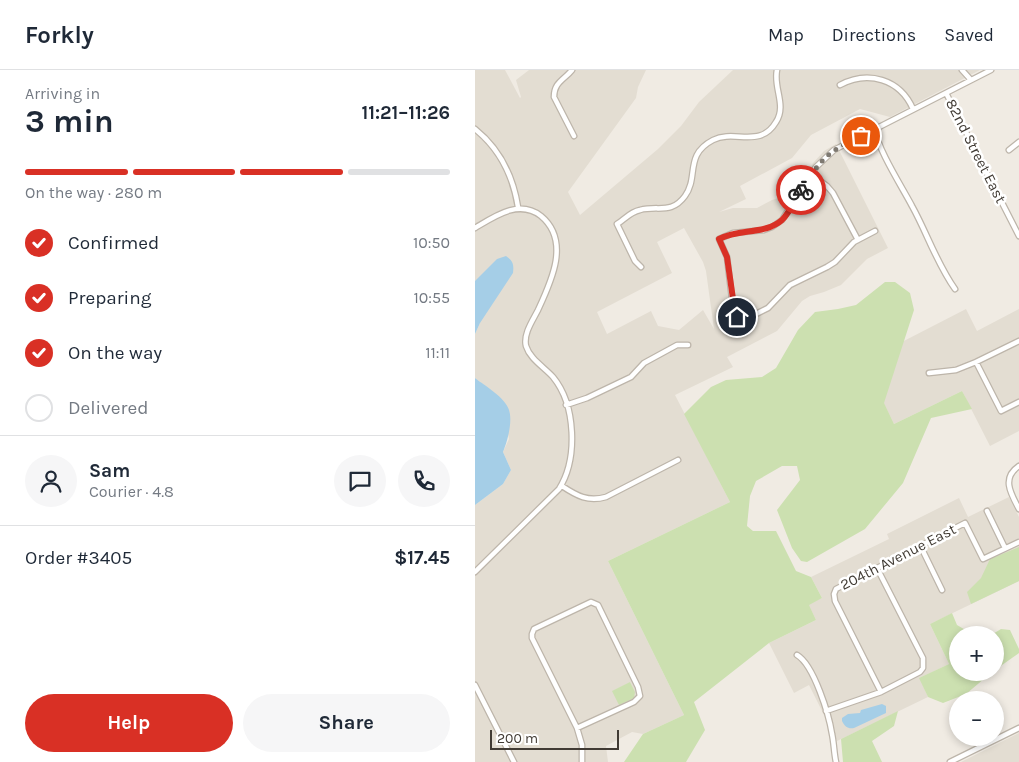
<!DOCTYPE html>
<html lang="en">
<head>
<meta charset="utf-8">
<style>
  :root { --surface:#fff; --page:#f6f6f7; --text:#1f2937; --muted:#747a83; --line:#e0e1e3; --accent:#d93025 }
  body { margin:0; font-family:Karla,sans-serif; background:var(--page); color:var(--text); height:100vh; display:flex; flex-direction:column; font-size:19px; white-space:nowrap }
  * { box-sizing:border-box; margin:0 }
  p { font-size:16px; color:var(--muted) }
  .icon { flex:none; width:28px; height:28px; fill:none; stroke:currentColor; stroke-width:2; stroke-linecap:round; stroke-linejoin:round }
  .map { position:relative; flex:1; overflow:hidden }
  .side { display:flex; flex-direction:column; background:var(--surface); width:475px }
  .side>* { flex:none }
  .fabs { position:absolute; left:474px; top:556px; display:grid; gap:10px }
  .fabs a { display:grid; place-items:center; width:55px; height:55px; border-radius:50%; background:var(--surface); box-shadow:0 2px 8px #0003; font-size:25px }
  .scale { position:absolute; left:15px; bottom:12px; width:129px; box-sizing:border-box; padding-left:5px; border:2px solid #413b34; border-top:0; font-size:14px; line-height:18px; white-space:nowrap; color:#413b34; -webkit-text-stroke:4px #fff; paint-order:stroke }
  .pin { position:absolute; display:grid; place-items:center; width:42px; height:42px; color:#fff; margin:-21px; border:2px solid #fff; border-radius:50%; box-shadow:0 1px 5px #0007 }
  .courier { position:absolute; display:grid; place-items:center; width:50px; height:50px; margin:-25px; border:4px solid #d93025; border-radius:50%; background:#fff; color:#222; box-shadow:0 1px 6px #0007 }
  .headline em { font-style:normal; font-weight:700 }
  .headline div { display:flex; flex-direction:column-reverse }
  .headline { display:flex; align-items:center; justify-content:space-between; height:85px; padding:0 25px }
  h1 { font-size:32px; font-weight:700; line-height:38px }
  .bar { display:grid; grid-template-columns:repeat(4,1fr); gap:8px 5px; align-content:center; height:60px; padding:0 25px }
  .bar i { height:6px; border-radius:4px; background:var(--line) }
  .bar .selected { background:var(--accent) }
  .bar p { grid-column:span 4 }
  .line { display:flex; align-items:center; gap:12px; padding:0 25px; border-top:1px solid var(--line) }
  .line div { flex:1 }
  .round { display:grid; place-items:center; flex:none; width:52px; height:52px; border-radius:26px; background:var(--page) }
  ol { padding:0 25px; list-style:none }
  li { display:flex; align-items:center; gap:15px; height:55px }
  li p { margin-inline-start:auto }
  li .icon { padding:5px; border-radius:50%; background:var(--accent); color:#fff; stroke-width:4 }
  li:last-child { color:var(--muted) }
  li i { width:28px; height:28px; border:2px solid var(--line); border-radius:50% }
  .button { display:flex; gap:10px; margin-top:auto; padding:10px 25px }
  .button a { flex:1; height:58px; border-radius:30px; background:var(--accent); color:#fff; font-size:20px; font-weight:700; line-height:58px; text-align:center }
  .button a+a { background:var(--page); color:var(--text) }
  header { display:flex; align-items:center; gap:30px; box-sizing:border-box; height:70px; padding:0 25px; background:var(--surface); border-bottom:1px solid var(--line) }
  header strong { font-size:24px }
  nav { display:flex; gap:28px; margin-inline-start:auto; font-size:18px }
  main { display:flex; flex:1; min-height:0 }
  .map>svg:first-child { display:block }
  .residential { fill:#e3ddd2; fill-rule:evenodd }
  .green { fill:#cce0b0 }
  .water { fill:#a5cee7 }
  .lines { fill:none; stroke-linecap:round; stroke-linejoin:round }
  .minor-casing { stroke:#bdb5aa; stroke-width:7 }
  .minor { stroke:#fff; stroke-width:4.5 }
  .done { stroke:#7e7971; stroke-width:5; stroke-dasharray:0 9 }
  .route { stroke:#d93025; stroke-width:6 }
  .labels { text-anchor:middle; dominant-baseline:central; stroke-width:5; stroke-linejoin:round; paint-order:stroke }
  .street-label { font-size:15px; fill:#413b34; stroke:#fff }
</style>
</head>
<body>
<header>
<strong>Forkly</strong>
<nav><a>Map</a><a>Directions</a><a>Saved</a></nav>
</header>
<main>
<section class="side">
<div class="headline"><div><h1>3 min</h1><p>Arriving in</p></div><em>11:21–11:26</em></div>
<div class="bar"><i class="selected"></i><i class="selected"></i><i class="selected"></i><i></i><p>On the way · 280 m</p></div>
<ol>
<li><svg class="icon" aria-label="check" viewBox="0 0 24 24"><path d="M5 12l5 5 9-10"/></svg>Confirmed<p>10:50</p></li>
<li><svg class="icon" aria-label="check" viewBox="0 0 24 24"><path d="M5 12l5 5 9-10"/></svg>Preparing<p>10:55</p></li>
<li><svg class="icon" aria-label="check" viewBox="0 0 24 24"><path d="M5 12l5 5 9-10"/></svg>On the way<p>11:11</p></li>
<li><i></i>Delivered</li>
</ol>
<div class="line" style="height:90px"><a class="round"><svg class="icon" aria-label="person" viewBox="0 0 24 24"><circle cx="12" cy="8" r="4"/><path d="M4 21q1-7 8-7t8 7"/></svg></a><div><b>Sam</b><p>Courier · 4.8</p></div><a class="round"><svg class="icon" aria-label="chat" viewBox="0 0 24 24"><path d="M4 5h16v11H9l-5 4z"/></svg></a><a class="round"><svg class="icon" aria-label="phone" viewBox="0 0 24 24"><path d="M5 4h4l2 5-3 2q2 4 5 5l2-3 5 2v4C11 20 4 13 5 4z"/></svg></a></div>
<div class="line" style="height:65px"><div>Order #3405</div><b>$17.45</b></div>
<div class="button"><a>Help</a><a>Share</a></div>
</section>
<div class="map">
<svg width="544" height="692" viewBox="0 0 544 692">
  <rect width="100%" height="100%" fill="#f0ebe3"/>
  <path class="residential" d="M0,0H30L45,28L46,27L41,10L54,0H171L163,17L161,28L93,122L105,145L183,79L206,56L224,32L258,0H505L415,47L385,39L336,65L317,88L265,116L271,129L244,142L258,138H282L297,130L318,124L338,93L349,81L361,74L413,178L392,189L366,215L349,222L335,226L327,231L302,261L252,287L258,297L200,325L255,432L133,491L209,645L168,664L157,662L131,676L133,692H0V435L28,414L36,400L28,382L34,369L26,329L0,308V264L5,253L2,210L0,211ZM209,158L228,192L231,201L239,259L228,240L204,260L183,256L176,241L132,264L122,242L197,203L182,172Z
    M491,239L502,261L544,239V361L515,376L487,321L419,354L388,292Z
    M534,427L544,447V511L455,554L474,594L445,608L453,627L362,671L334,615L319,623L294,573L341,550L333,534L347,528L336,507L414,469L412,464L484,428L493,447Z
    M544,663V692H486Z"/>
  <path class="green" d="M410,212H420L435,223L439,240L409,333L419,354L487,321L497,339L456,348L428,413L390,459L332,492L326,491L317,478L302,440L325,410L322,396H307L281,411L275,426L272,456L278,461H301L321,501L336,507L347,528L334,535L341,550L294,573L219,632L230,660L211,692H149L168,664L209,645L133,491L255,432L209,344L236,317L251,310L287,307L301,298L323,260L340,242L363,239L381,235Z
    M544,477V511L496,534L492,522L506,508L515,489Z
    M477,543L482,555L499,565H482V602L516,603L491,624L468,633L453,627L444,608L474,594L455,554Z
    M526,559L535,560L544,579V583L520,600V565H516Z
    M155,612L160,622L159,628L144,635L137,621Z
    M423,641L419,656L397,671L407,692H368L366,669Z"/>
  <path class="water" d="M31,186C38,191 39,194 38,203L5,253L0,264V211L22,189Z
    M0,308C10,316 30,327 34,340C38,352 32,372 28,382L36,400L28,414L0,435Z
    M407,634L411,636V643L379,658C373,659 370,657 367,651V648L373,644L385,643L386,640Z"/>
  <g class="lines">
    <g class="minor-casing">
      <path id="minor" d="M97,0C89,10 79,12 79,27L99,66
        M487,0L496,10
        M365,15C393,0 425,9 438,39
        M471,23L544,166
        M0,59C25,79 38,106 43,137
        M400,59C402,78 427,117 437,136C452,163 462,194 480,219
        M534,80L544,72
        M336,104L352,116L358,123L383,170
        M0,158C20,146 44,129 66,146C96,171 76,212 63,240C58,250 48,264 51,276C55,289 69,297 78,307C101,335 103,389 84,419L0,502
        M400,161L379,172L360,192L352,197L315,215L293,238L265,252L257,229L252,187L244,169L258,163L289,160L297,157L307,150L341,97L359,80L516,0
        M166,197L160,191L142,154C150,149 155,142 165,140C183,135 196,145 210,126C224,107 209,85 238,70C260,59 285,79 301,52C312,35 298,18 302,0
        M501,292L526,341L544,332
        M454,303L481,300L501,292L544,271
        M91,335L112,328L156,307L169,293L202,275H213
        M544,396C526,408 536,424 544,439
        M87,416C102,426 113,432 131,427L203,390
        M512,441L530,478
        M445,475L467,520
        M322,585C339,595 354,645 357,664C359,673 359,683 361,692
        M0,615L39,692
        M406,622L360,531L359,524L361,519L490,453L508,489L544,472
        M351,641L406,622L445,602L448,598V588L402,498
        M102,658L159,632L165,626L163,617L123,535L116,532L59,559L57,564V568L102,658L107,675V692
        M475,692L544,658"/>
    </g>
    <use href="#minor" class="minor"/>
  </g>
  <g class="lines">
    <path class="done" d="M326,120C346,89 352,82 386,66"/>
    <path class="route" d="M262,247L258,229L252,187L244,169C265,158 290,165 307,150C315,142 320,130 326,120"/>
  </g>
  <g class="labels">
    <g class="street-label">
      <text transform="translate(501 81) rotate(63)">82nd Street East</text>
      <text transform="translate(423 487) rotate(-27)">204th Avenue East</text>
    </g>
  </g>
</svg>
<div class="fabs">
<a>+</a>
<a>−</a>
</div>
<div class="scale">200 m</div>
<div class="pin" style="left:386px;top:66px;background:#ea580c"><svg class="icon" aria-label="bag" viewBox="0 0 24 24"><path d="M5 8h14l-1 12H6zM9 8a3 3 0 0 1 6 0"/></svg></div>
<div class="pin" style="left:262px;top:247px;background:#1f2937"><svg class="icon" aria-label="home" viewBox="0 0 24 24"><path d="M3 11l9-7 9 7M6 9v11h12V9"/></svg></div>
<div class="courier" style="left:326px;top:120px"><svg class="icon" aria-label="bike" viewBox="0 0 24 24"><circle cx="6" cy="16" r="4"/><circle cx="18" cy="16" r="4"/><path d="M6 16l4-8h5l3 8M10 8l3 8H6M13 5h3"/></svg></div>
</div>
</main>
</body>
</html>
